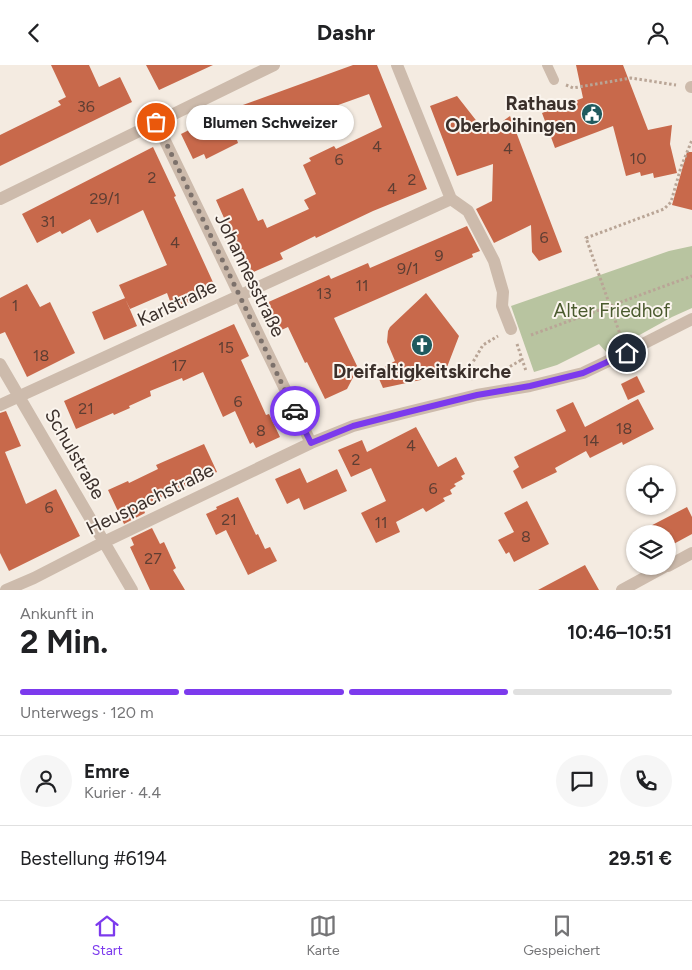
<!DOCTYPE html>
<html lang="de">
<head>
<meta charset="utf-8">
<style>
  :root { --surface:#fff; --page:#f6f6f6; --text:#202124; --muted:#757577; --line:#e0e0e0; --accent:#7c3aed }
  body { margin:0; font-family:Figtree,sans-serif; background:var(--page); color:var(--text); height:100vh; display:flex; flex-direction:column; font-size:19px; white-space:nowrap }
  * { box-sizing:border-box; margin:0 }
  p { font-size:16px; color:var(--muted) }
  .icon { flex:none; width:28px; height:28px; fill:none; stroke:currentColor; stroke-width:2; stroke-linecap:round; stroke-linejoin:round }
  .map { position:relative; height:525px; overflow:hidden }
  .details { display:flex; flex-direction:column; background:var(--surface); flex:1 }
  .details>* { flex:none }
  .fabs { position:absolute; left:626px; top:400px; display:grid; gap:10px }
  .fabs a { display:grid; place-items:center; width:50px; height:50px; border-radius:50%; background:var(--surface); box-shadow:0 1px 4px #0004; font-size:25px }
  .pin { position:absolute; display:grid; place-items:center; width:42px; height:42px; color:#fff; margin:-21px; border:2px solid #fff; border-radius:50%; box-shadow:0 1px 5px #0007 }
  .courier { position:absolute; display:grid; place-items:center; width:50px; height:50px; margin:-25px; border:4px solid #7c3aed; border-radius:50%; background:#fff; color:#222; box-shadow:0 1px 6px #0007 }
  .bubble { position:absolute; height:35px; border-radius:18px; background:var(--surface); box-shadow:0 1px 4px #0004; font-size:16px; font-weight:700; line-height:35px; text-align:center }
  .overview em { font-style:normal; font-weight:700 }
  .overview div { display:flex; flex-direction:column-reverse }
  .overview { display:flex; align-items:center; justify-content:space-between; height:85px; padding:0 20px }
  h1 { font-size:32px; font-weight:700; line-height:38px }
  .bar { display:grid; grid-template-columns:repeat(4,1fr); gap:8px 5px; align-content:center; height:60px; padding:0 20px }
  .bar i { height:6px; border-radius:4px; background:var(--line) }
  .bar .current { background:var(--accent) }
  .bar p { grid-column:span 4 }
  .line { display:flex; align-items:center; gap:12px; padding:0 20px; border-top:1px solid var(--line) }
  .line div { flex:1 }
  .round { display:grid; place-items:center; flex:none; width:52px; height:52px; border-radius:26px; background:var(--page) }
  header { display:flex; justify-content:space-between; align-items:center; height:65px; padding:0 20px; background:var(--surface); font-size:22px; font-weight:700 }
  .tab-bar { display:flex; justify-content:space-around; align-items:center; height:70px; border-top:1px solid var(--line); background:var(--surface); font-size:14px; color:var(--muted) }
  .tab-bar a { display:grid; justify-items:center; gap:2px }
  .tab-bar .current { color:var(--accent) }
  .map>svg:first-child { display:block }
  .green { fill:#b8c4a0 }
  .building { fill:#c8694b }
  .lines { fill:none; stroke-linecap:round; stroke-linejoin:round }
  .path { stroke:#b9a596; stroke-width:3; stroke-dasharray:2.5 2.5; stroke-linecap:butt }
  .service { stroke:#cdbbac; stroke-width:10 }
  .minor { stroke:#cdbbac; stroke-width:12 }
  .done { stroke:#7c716b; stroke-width:5; stroke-dasharray:0 9 }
  .route { stroke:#7c3aed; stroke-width:6 }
  .labels { text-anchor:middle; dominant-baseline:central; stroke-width:4; stroke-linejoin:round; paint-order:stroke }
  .number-label { font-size:16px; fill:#5e3e33 }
  .poi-label { font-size:19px; font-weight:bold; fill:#3b302b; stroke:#fbf5ee; text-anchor:end }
  .street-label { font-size:19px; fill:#3b302b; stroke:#fbf5ee }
  .park-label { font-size:19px; fill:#4a5a2e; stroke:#fbf5ee }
</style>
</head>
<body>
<header><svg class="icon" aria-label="back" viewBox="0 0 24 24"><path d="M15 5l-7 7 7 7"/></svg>Dashr<svg class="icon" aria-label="person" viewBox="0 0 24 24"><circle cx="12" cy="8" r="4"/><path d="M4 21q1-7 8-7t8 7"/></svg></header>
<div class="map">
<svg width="692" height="525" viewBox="0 0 692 525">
  <rect width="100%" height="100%" fill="#f4ebe1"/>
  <path class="green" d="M692,181V243L672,252L607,288L599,279L557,300L534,307L511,241L669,186Z"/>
  <path class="building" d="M51,0H89L99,22L120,12L132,37L0,101V70L61,40L58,36L66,32Z
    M146,0H213L159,25Z
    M353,0H377L427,124L373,146L316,173L315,171L280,188L283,194L249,209L216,135L243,123L258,156L263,154L267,163L309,144L304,135L316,129L303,100L311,96L309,93L334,81L336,84L382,62L369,29L285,59L287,62L272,68L270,63L237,75L238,78L206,94L204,89L193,94L181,69L229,45Z
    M576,0H623L648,65L672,60L670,79L677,108L654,113L653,108L641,111L640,107L626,111L613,61L555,83L542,48L583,33Z
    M457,31L486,68L510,51L562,187L539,196L532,187L531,160L494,178L476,144L492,136L493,99L457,111L430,41Z
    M153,82L176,131L174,132L217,226L173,244L167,228L130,244L119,220L167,200L143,145L97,168L90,154L62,169L60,166L37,178L22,149Z
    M687,87H692V145L672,140Z
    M467,161L480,186L472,189L473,192L334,253L358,303L347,324L325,334L307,297L305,298L288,262L277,267L264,239L329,210L331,214L368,198L370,203Z
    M27,219L40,242L50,237L75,288L27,312L5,267L0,269V233Z
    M426,228L459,271L444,310L383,323L376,307L395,296L387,277L388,266L390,262Z
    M125,233L137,261L104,275L92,247Z
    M234,259L249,291L241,295L266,350L269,349L280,372L256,383L253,377L250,379L235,346L223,352L203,307L183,316L182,313L150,326L151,331L129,341L130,343L114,350L113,348L76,364L64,336Z
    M637,311L645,327L628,335L621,319Z
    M638,334L654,364L623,380L622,377L590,393L586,386L555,403L557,407L522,424L513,406L519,402L514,392L566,366L556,345L573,337L585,362Z
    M6,346L21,381L5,387L26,439L56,424L80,471L9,506L0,488V348Z
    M416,362L438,402L456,392L465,409L461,411L463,414L454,419L456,421L450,425L452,429L443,433L445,436L426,447L423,443L396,457L400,467L376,478L361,448L386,436L371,403L351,412L338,385L362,375L367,387Z
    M204,379L217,407L144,440V442L143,443L145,448L124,459L108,425L128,416L129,418L158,404L156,400Z
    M300,403L307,418L337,404L347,426L304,445L299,433L287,439L275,414Z
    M238,432L256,470L258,469L265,484L270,482L277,496L248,510L226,465L216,470L206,449L217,444L216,442Z
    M527,436L549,479L514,497L509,487L506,489L498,475L514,467L504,448Z
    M687,442L692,452V469L668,482V469H635Z
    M152,463L160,479L164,477L176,503L173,505L185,525H150L130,482L134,480L131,473Z
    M585,500L599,525H538Z"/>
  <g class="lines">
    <path class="path" d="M566,20L573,23L631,13L676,20
      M531,270L692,211
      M621,272L586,173L664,144L671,137L681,102L692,75
      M517,279L526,306
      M497,309L523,294
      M473,315L470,302L483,280L498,271"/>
    <path class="service" d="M547,0L554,15"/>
    <path class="minor" d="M397,0L451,134L468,146L494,196L503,227L502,241L511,264
      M691,22H692
      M156,57L311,378
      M0,134L274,0
      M0,299L132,525
      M0,340L451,134
      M668,501L692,488
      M6,525L34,513L104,477L311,378L353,361L404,348L477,330L530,321L583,308L627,287L692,254
      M622,525L666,501"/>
  </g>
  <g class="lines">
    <path class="done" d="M156,57L295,346"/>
    <path class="route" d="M295,346L311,378L353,361L404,348L477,330L530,321L583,308L627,288"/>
  </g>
  <defs>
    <g id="civic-disc" transform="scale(1.125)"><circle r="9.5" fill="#1f5a5e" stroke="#fbf5ee"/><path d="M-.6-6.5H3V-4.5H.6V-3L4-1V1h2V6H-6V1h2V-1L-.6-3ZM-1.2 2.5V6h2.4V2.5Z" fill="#fff"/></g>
    <g id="church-disc" transform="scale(1.125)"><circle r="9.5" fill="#1f5a5e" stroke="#fbf5ee"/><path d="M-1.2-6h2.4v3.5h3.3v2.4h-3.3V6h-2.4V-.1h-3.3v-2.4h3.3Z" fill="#fff"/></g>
  </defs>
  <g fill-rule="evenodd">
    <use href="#civic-disc" x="592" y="49"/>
    <use href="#church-disc" x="422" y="280"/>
  </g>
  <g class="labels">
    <g class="number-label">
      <text x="86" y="41">36</text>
      <text x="377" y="81">4</text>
      <text x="508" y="83">4</text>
      <text x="638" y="93">10</text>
      <text x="339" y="94">6</text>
      <text x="152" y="112">2</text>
      <text x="412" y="114">2</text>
      <text x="392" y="123">4</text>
      <text x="105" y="133">29/1</text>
      <text x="48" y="156">31</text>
      <text x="544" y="172">6</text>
      <text x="175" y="177">4</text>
      <text x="439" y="190">9</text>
      <text x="408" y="203">9/1</text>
      <text x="362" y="220">11</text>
      <text x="324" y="228">13</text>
      <text x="15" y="240">1</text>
      <text x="226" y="282">15</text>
      <text x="41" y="290">18</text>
      <text x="179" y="300">17</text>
      <text x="238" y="336">6</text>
      <text x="86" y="343">21</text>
      <text x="624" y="363">18</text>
      <text x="261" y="365">8</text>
      <text x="591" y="375">14</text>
      <text x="411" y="380">4</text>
      <text x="356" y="394">2</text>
      <text x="433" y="423">6</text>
      <text x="49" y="442">6</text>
      <text x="229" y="454">21</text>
      <text x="381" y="457">11</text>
      <text x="526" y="471">8</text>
      <text x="153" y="493">27</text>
    </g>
    <g class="poi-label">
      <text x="576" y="38">Rathaus<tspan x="576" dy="22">Oberboihingen</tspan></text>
      <text x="422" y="306" text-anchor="middle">Dreifaltigkeitskirche</text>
    </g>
    <g class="street-label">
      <text transform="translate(250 210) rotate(64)">Johannesstraße</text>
      <text transform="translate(177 238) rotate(-25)">Karlstraße</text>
      <text transform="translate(75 389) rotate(60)">Schulstraße</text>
      <text transform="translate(150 434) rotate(-26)">Heuspachstraße</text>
    </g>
    <g class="park-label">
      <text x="612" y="245">Alter Friedhof</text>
    </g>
  </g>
</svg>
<div class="fabs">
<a><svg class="icon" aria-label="locate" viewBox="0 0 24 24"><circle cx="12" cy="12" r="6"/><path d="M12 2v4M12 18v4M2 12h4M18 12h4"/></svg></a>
<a><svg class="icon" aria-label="layers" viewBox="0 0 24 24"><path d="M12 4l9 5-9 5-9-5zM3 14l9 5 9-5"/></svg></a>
</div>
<div class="pin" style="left:156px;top:57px;background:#ea580c"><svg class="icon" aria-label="bag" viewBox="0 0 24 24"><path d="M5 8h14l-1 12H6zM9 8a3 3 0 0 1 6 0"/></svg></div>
<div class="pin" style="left:627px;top:288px;background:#1f2937"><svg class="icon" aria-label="home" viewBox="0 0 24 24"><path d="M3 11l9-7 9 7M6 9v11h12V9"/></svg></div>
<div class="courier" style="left:295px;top:346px"><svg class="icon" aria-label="car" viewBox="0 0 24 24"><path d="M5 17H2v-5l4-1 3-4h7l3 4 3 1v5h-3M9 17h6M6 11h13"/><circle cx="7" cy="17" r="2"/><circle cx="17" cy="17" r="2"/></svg></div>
<div class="bubble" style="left:186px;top:40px;width:168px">Blumen Schweizer</div>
</div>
<section class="details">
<div class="overview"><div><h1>2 Min.</h1><p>Ankunft in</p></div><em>10:46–10:51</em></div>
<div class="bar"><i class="current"></i><i class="current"></i><i class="current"></i><i></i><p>Unterwegs · 120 m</p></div>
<div class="line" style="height:90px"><a class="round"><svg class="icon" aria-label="person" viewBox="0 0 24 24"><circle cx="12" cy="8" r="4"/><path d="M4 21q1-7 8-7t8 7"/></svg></a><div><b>Emre</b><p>Kurier · 4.4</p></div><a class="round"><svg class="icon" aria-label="chat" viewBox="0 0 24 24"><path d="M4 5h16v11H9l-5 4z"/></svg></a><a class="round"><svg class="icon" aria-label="phone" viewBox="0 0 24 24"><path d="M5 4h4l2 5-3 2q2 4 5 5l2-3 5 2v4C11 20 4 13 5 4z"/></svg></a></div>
<div class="line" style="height:65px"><div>Bestellung #6194</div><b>29.51 €</b></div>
</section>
<nav class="tab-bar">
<a class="current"><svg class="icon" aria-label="home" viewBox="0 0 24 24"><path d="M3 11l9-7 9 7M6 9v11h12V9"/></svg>Start</a>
<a><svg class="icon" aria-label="map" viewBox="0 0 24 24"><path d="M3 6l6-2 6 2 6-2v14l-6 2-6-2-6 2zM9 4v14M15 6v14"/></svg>Karte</a>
<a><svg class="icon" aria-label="saved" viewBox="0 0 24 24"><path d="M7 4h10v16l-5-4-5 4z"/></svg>Gespeichert</a>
</nav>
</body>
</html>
